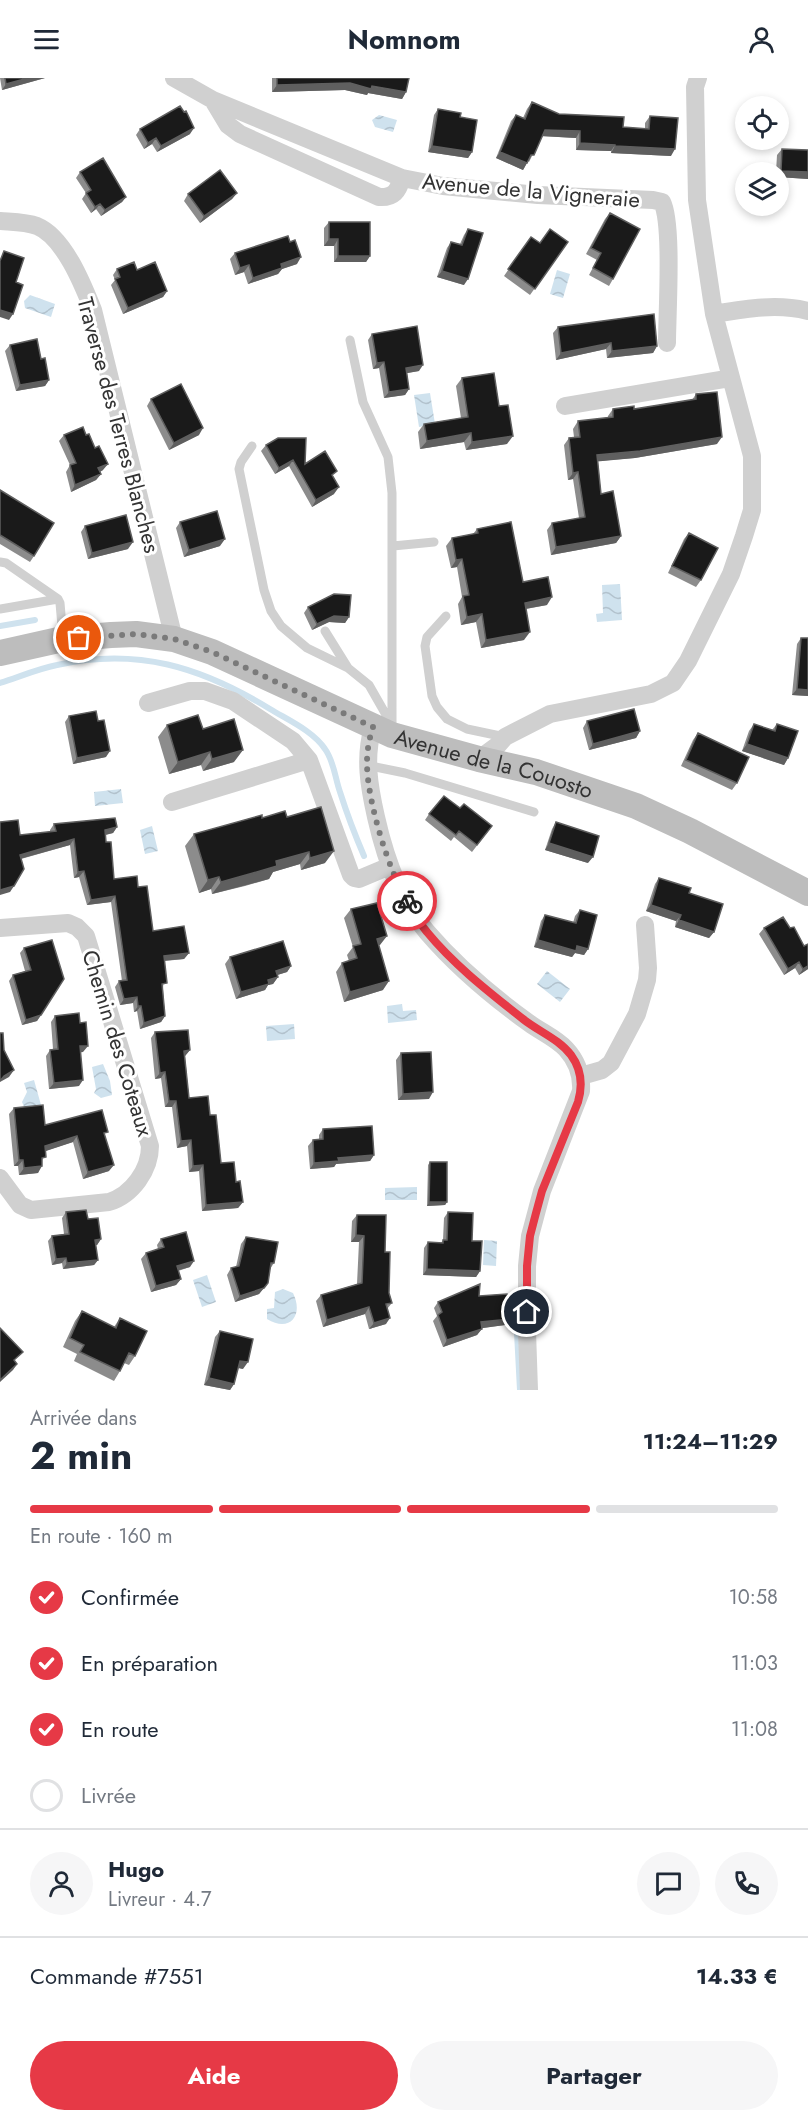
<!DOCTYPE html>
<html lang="fr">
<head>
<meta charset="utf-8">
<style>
  :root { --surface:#fff; --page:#f6f6f7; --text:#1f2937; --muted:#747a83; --line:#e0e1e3; --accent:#e63946 }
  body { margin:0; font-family:Jost,sans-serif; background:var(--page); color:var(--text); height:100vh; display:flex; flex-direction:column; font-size:22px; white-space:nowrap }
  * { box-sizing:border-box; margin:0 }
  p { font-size:20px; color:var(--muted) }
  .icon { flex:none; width:33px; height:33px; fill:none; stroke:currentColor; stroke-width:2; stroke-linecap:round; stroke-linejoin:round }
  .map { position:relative; height:1312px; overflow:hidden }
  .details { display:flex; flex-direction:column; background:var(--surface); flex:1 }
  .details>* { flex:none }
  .tools { position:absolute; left:735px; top:18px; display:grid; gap:12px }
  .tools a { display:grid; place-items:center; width:54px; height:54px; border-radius:50%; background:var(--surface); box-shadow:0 3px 9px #0003; font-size:30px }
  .pin { position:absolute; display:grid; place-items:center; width:51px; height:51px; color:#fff; margin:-26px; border:3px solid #fff; border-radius:50%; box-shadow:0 2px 6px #0007 }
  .courier { position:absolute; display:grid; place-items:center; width:60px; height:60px; margin:-30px; border:4px solid #e63946; border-radius:50%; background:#fff; color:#222; box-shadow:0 2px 8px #0007 }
  .summary em { font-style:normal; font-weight:700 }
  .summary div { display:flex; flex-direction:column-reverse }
  .summary { display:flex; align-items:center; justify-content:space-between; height:102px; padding:0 30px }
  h1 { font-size:39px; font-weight:700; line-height:45px }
  .bar { display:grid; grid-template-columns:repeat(4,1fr); gap:9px 6px; align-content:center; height:72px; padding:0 30px }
  .bar i { height:8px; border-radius:4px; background:var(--line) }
  .bar .active { background:var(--accent) }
  .bar p { grid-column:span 4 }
  .line { display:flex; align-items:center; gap:15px; padding:0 30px; border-top:2px solid var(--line) }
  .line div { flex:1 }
  .round { display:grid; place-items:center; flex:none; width:63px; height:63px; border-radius:32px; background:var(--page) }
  ol { padding:0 30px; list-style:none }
  li { display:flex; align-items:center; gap:18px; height:66px }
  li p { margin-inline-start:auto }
  li .icon { padding:6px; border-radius:50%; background:var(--accent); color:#fff; stroke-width:4 }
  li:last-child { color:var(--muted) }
  li i { width:33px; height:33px; border:3px solid var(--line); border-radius:50% }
  .action { display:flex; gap:12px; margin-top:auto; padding:12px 30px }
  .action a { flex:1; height:69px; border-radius:36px; background:var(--accent); color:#fff; font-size:24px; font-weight:700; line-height:69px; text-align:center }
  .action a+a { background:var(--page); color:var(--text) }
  header { display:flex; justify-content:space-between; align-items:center; height:78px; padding:0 30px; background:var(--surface); font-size:27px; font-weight:700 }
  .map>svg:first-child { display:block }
  .water { fill:url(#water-waves) }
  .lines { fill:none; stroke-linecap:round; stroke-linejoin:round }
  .stream { stroke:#cfe2ee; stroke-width:6 }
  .service { stroke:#d0d0d0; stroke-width:9 }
  .minor { stroke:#d0d0d0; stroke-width:18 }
  .secondary { stroke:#bdbdbd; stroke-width:26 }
  .wall { fill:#8c8c8c }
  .shaded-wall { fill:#5f5f5f }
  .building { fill:#1a1a1a; stroke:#5f5f5f; stroke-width:1.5 }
  .done { stroke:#7a7a7a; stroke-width:6; stroke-dasharray:0 10.8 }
  .route { stroke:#e63946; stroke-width:8 }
  .labels { text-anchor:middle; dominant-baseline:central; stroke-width:6; stroke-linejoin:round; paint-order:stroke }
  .street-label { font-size:22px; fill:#333; stroke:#fff }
</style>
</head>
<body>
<header><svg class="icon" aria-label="menu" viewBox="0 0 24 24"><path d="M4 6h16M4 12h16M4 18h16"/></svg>Nomnom<svg class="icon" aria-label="person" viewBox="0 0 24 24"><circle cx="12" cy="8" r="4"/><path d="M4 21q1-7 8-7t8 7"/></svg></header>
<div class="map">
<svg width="808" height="1312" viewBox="0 0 808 1312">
  <defs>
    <pattern id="water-waves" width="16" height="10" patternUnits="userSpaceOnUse" patternTransform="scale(1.5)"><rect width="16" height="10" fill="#cfe2ee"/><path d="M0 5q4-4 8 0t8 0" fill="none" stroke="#b2c2cd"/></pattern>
  </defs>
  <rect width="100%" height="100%" fill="#fff"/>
  <path class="water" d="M379,37L397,42L393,54L375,49L372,42Z
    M557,192L570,196L563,220L550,216Z
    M30,217L55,226L51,239L25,230L24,223Z
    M430,315L435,346L419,349L414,317Z
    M620,506L622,542L597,544L596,536L603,535L602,507Z
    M121,711L123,725L95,728L94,714Z
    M152,748L158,773L145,776L140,752Z
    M547,893L570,911L560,924L537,906Z
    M402,926L403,933L416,932L417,942L388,945L387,928Z
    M294,946L295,961L267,963L266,948Z
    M103,986L110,1003L112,1017L101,1020L94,1015L96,1011L92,989Z
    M34,1002L41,1027L25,1031L22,1024L27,1014L24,1005Z
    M417,1109V1122H385V1110Z
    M484,1162L497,1163L496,1188L483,1187Z
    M207,1197L216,1224L202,1229L193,1202Z
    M283,1211L293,1215C304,1237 290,1255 267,1241V1231L274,1230L275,1214Z"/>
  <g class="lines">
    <path class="stream" d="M0,548L35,542
      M0,605C19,599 37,591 57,587C137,569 201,589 270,631C288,642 313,653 325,671C334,683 335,700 340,714C347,736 355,757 364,778
      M515,1216L520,1312"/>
    <path class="service" d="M350,262L363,324L388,379L392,415V654
      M252,368L241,384L239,391L264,512L271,533L281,548L307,570L348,590
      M393,468L434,464
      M0,484L6,485L58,521L60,525L63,560
      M0,531L58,521
      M446,538L427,559L425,568L432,618L437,629L447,641L467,651L505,659
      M325,553L348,590L369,607L385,635L390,649
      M366,687L405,695L534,734"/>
    <path class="minor" d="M174,0L213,22L402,100L443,108L538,117L653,122L662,124C673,145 667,236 667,265
      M213,22L228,47L240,56L379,119C394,120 398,113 402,100
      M0,143C12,144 26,144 37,148C64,159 83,207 93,232L174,561
      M714,236C744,231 777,225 808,233
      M565,328L731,300
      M148,625L190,613H205L233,623L293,663L309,682L351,797L354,800L359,801L390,788
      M373,649C364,680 369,708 376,739C385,779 400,823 427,854C457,889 493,919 529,945C541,954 556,960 566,971C577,983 582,998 581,1013L542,1113L530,1158L527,1188V1253L529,1312
      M479,681L498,667L505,659L550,636L651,616L673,605L688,583L731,496L744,458L752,432V378L714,236L697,122L695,9L698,0
      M172,724L309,682
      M0,850L68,845L77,849L86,858L150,1068C150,1092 132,1117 109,1124L31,1132L20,1127L0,1100
      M581,998L602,992L611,985L637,936L647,902L648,890L645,847"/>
    <path class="secondary" id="s1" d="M0,575L63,561L111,557L136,556L174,561L212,574L392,657L479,681L536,694L636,728L690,753L808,815"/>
  </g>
  <path class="wall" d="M0,0H45L2,12Z
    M272,0H409L406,14L402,21L368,15L367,17L345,12L272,14Z
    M532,24L559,36L623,49L645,51V45L650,38L671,78L611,75V73L576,72V60L542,58L529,84L528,83L523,92L496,80L511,43L516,37L523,40L527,31Z
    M438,31L460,39L472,74L468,80L428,74L434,37Z
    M140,51L190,56L157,74L152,66L144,71L136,57Z
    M782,71L808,72V101L778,99V94H776L777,77Z
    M80,94L126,119L122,124L101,138L96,131L91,135L82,121L86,115L76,100Z
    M237,115L232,121L200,145L184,123L188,116Z
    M610,135L613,201L609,208L589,197L597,182L586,176L605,141Z
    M329,144L370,178L366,184H334V168H324V150Z
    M468,151L464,207L437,199L447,170L451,164L460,166L464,157Z
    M531,159L540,165L568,164L530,217L504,198Z
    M235,175L297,186L282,191L278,196L248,206L244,194L235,197L230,181Z
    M117,191L137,192L167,213L163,219L123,236L111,207L115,202L113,197Z
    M558,249L657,268L653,275L607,280L606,271L556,282L553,255Z
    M372,256L419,293L407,295L409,311L405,317L384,320L379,290L373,291L368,262Z
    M10,267L41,281L49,302L45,308L16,313L5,273Z
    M462,300L499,328L507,366L466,372L464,364L420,371L418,354L424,346L461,340L456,308Z
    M696,316L717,366L635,380L598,383L601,416L621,458L616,465L551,477L547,452L552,445L579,440L573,401L568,402L564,367L569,360L574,359L573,351L578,343L608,340V338L613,331H634L692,322Z
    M151,321L199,357L169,372L147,328Z
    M64,357L103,392L100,394L101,396L96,402L71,414L66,394L70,387L59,363Z
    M266,367L333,399L334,416L312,429L289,388L275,396L261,373Z
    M0,412L34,478L30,484L0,466Z
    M180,444L220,468L184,479L176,450Z
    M85,448L128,471L88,481L81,454Z
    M477,451L523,504L547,527L526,531L524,562L481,570L476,544L461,547L458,526L462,519L457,489L451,490L446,468L452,460L473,456Z
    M689,455L701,502L696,509L668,495L684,461Z
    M308,529L349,539L345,545L329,544L312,552L304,535Z
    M801,560L808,618L792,617L797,566Z
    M69,638L106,679L73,686L65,644Z
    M587,643L640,653L636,660L589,672L583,650Z
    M754,646L772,652L777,646L788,680L784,687L742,673L749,653Z
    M167,647L203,651L234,684L203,693L201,687L169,696L158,659Z
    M698,655L737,705L732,712L681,688L693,662Z
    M460,730L492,748L472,774L454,759L451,763L425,742L429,736Z
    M287,739L325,785L301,792L300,786L273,794L269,801L245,808L212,816L211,811L199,815L185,768L194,756L262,740Z
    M556,744L588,785L545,772L552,751Z
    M54,746L117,749L113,755L105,757L106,764L114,801L138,809L153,853L189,875L184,881L165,883L163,911L165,938L161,944L140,951L137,933L134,934L133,925L120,927L115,909L119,903H122L111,824L87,827L79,799L74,800L70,767L21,781L10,814L20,757L50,754V752Z
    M659,800L689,815L714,854L709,860L675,849L676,843L646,833L655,806Z
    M351,831L380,867H379L383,912L344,924L336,894L342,885L349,883L347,877L353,869L344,840Z
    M580,832L588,871L584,877L575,875L572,879L534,869L541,843L545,837L573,845L575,838Z
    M764,850H790L804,868L808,866V891L799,897L795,890L784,897L759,856Z
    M52,862L41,937L37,943L22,947L9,903L13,897L25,893L20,875L24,870Z
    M230,879L291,888L287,894L277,897L278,899L273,906L268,907L265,912L236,921L225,886Z
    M55,938L83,974H81L79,1008L49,1011L46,978L50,972L53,971L51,944Z
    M155,954L190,972L185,978L189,1020L210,1037L221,1085L236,1104L243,1124L238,1130L202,1133L199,1093L189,1094L187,1068L177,1070L172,1029H165L161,1000L155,1001L151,960Z
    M401,975L429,1021L398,1022L396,982Z
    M14,1030L45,1047L105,1058L109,1093L83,1101L73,1064L45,1073L38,1095L19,1097L18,1088H14L9,1036Z
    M323,1051L374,1077L370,1083L336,1086L334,1089L310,1091L308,1068L313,1062L319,1061V1057Z
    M430,1084L447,1124L445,1127L427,1128L428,1087Z
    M66,1134L88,1141L101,1161L97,1167H95L98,1182L94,1187L63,1191L62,1185L52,1187L48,1163L52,1158L64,1156L62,1140Z
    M448,1134L472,1163L480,1193L476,1199L423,1197L424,1170L428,1164L441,1165L443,1162L444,1140Z
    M357,1137L385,1174L389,1215L392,1225L387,1231L386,1246L369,1251L365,1236L323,1249L316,1223L321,1217L357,1206L359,1164H351L352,1143Z
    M246,1159L274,1185L270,1191L268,1205L259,1216L235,1224L227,1197L231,1190L236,1189L241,1166Z
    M161,1161L190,1189L178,1193L181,1201L176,1207L151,1214L141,1181L146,1175L158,1171L157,1167Z
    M479,1218L505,1247L482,1250L477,1257L443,1269L433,1243L437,1238L434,1230L438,1224Z
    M82,1233L114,1249L120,1240L135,1278L129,1287L124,1285L120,1293L114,1303L74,1283L77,1276L63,1269L75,1243Z
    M220,1253L243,1291L238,1290L234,1306L230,1312L204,1307L215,1259Z"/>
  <path class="shaded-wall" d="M28,0H45L2,12L6,6Z
    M350,5L406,14L402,21L368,15L367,17L345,12L272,14L277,7Z
    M194,50L190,56L157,74L161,68Z
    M545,52L580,53L576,60L540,58Z
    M156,60L152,66L144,71L148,65Z
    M580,65L615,67L611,73L576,72Z
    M432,68L472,74L468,80L428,74Z
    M615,68L675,71L671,78L611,75Z
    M500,74L527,85L523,92L496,80Z
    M781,93L808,94V101L778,99V96Z
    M237,115L232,121L200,145L204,138Z
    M126,119L122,124L101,138L105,132Z
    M100,126L96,131L91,135L95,129Z
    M329,161H338L334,168H324Z
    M338,178H370L366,184H334Z
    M301,179L297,186L282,191L278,196L248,206L253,200L281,186Z
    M249,187L244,194L235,197L240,190Z
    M442,193L468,201L464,207L437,199Z
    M167,213L163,219L123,236L128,230Z
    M0,232L13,236L9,242L0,239Z
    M611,265L606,271L556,282L561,275Z
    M657,268L653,275L607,280L612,273Z
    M384,284L379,290L373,291L377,285Z
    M423,287L419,293L402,296L406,290Z
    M49,302L45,308L16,313L20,307Z
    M409,311L405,317L384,320L389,314Z
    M203,350L199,357L169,372L174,365Z
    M471,355L464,364L420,371L427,363Z
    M513,358L507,366L466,372L472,364Z
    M722,359L717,366L635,380L592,384L597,377Z
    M293,382L289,388L275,396L279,390Z
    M108,386L103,392L94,397L98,390Z
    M578,394L573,401L568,402L573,395Z
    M101,396L96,402L71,414L75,407Z
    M339,409L334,416L312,429L316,422Z
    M621,458L616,465L551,477L556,469Z
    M225,461L220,468L184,479L189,472Z
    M133,464L128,471L88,481L92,475Z
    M462,481L457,489L451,490L456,482Z
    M552,519L547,527L519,532L525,525Z
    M482,536L476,544L461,547L467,539Z
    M334,538L349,539L345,545L329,544L312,552L317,546Z
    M530,554L524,562L481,570L486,562Z
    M797,611L808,612V618L792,617Z
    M640,653L636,660L589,672L593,666Z
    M747,666L788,680L784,687L742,673Z
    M243,672L234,684L203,693L212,681Z
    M110,673L106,679L73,686L77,680Z
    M210,674L201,687L169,696L178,684Z
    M117,749L113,755L101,758L105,752Z
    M74,761L70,767L16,782L20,777Z
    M549,765L593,779L588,785L545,772Z
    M334,773L325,785L301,792L310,780Z
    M309,774L300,786L273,794L269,801L212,816L221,804L276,783Z
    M84,793L79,799L74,800L78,794Z
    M219,799L211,811L199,815L208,802Z
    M14,808L10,814L0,817V812Z
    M115,818L111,824L87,827L91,822Z
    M651,827L681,837L676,843L646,833Z
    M679,842L714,854L709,860L675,849Z
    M387,858L380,867L371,870L377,861Z
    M538,862L577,868L588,871L584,877L575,875L572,879L534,869Z
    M189,875L184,881L160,883L164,878Z
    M799,884L795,890L784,897L788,891Z
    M291,888L287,894L271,899L276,893Z
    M808,888V891L799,897L803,891Z
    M278,899L273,906L268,907L265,912L236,921L241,914L268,902Z
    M389,903L383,912L344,924L350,914Z
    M137,919L133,925L120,927L124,921Z
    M138,928H141L137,933L134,934Z
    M41,937L37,943L22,947L26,942Z
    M165,938L161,944L140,951L144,945Z
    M80,968H88L83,974L76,975Z
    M190,972L185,978L180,979L184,973Z
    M14,992L9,999L0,1004L4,998Z
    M165,994L161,1000L155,1001L160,995Z
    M83,1002L79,1008L49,1011L54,1005Z
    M433,1014L429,1021L398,1022L403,1016Z
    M169,1023H176L172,1029H165Z
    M77,1058L73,1064L40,1075L45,1068Z
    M191,1062L187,1068L177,1070L181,1063Z
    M374,1077L370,1083L336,1086L334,1089L310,1091L314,1085L338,1080Z
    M19,1082H23L18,1088H14Z
    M114,1087L109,1093L83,1101L88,1094Z
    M203,1087L199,1093L189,1094L193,1088Z
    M42,1088L38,1095L19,1097L24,1090Z
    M243,1124L238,1130L202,1133L206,1127Z
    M429,1124H447L445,1127L427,1128Z
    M356,1157L364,1158L359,1164H351Z
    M101,1161L97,1167L91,1168L95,1162Z
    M66,1180L62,1185L52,1187L56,1181Z
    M98,1182L94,1187L63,1191L67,1185Z
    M194,1183L190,1189L172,1194L177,1188Z
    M427,1191L480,1193L476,1199L423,1197Z
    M181,1201L176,1207L151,1214L156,1208Z
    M268,1205L259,1216L235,1224L240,1218Z
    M369,1229L365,1236L323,1249L327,1242Z
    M390,1240L386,1246L369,1251L374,1245Z
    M510,1241L505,1247L476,1251L481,1244Z
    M482,1251L477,1257L443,1269L447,1262Z
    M240,1283L248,1284L243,1291L235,1289Z
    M17,1286L13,1292L0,1304V1302Z
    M209,1300L234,1306L230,1312L204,1307Z"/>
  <path class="building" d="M5,0H28L6,6Z
    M277,0H409L406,14L372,8L371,11L350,5L277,7Z
    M532,24L559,36L624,39L623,49L649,51L650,38L678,40L675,71L615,68V67L580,65V53L545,52L534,77H531L527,85L500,74L516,37L525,41Z
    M180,28L184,34L186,33L194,50L161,68L156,60L148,65L140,51Z
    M438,31L461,35L460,39L477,42L472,74L432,68Z
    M782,71L808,72V94L781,93Z
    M103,80L126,119L105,132L100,126L95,129L86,115L91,112L80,94Z
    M220,92L237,115L204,138L188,116Z
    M610,135L640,151L613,201L593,190L601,175L591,170Z
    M329,144H370V178H338V161H329Z
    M468,151L483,155L468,201L442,193L451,164L462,167Z
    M550,151L568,164L535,211L508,191L531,159L540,165Z
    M288,158L290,164L295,162L301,179L281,186L282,190L253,200L249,187L240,190L235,175Z
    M4,173L24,180L16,204L23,207L13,236L0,232V183Z
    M134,184L137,192L155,184L167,213L128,230L115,201L120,199L117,191Z
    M654,236L657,268L612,273L611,265L561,275L558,249Z
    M417,248L423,287L406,290L409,311L389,314L384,284L377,285L372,256Z
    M37,261L41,281L45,280L49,302L20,307L10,267Z
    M494,295L499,328L508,327L513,358L472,364L471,355L427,363L424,346L468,339L462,300Z
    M181,306L203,350L174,365L151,321Z
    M717,314L722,359L640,373L597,377L601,416L613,413L621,458L556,469L552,445L585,439L578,394L573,395L569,360L580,359L578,343L613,339V331L634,328V331L696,321V316Z
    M83,349L86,357L89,356L95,370L99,368L108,386L98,390L101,396L75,407L70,387L76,385L64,357Z
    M278,360H306L305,386L325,373L337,393L332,397L339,409L316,422L293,382L279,390L266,367Z
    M0,412L54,445L34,478L0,457Z
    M217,433L225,461L189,472L180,444Z
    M126,437L133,464L92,475L85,448Z
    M511,444L523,504L548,499L552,519L525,525L530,554L486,562L482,536L467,539L463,518L469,517L462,481L456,482L452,460L478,455L477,451Z
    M689,455L718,470L701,502L672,488Z
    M334,516L351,517L349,539L334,538L317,546L308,529Z
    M801,560H808V612L797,611Z
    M634,631L640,653L593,666L587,643Z
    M96,633L98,643L104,642L110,673L77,680L69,638Z
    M198,637L203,651L234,641L243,672L212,681L210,674L178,684L167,647Z
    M754,646L775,653L777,646L798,653L788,680L747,666Z
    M698,655L749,679L737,705L686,682Z
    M444,718L460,730L464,726L492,748L477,767L459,753L456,757L429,736Z
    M321,729L334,773L310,780L309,774L276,783L277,788L253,795L221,804L219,799L208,802L194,756L262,737V740L285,733L287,739Z
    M115,740L117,749L105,752L106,764H111L114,801L137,798L138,809L147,808L153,853L184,848L189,875L164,878L167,905L162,906L165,938L144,945L141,928H138L137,919L124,921L119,903L127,902L115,818L91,822L84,793L78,794L74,761L20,777L24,791L14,808L0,812V744L18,742L20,757L56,753L54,746Z
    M556,744L599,758L593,779L549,765Z
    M659,800L691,810L689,815L723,826L714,854L679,842L681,837L651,827Z
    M377,825L387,858L377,861L389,903L350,914L342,885L357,880L353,868L361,866L351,831Z
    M580,832L597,837L588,871L577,868L576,873L538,862L545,837L576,845Z
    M783,839L790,850L794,849L804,868L808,866V888L803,891L799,884L788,891L764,850Z
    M52,862L64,901L41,937L26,942L13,897L31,892L24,870Z
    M283,863L291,888L276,893L278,899L268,902L269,906L241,914L230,879Z
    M79,935L80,945L86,944L88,968H80L83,1002L54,1005L50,972L58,971L55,938Z
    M188,952L190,972L184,973L189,1020L208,1018L210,1037H216L221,1085L234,1084L236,1104L240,1103L243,1124L206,1127L203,1087L193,1088L191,1062L181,1063L176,1023H169L165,994L160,995L155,954Z
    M0,955H3L4,972L14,992L4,998L0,1003Z
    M431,974L433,1014L403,1016L401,975Z
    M43,1027L45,1047L102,1032L108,1054L104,1055L114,1087L88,1094L77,1058L45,1068L46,1079L42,1080V1088L24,1090L23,1082H19L14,1030Z
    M372,1048L374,1077L338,1080L339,1083L314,1085L313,1062L323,1061V1051Z
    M430,1084H447V1124H429Z
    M86,1132L88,1141L98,1140L101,1161L95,1162L98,1182L67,1185L66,1180L56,1181L52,1158L69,1156L66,1134Z
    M448,1134L473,1135L472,1163H482L480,1193L427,1191L428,1164L443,1165V1162H447Z
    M357,1137H386L385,1174H390L389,1215L392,1225L386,1226L390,1240L374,1245L369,1229L327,1242L321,1217L362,1205L364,1158L356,1157Z
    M186,1154L194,1183L177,1188L181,1201L156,1208L146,1175L164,1169L161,1161Z
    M246,1159L278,1164L274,1185H271L268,1205L264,1210L240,1218L231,1190L239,1188Z
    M480,1206L479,1218L507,1216L510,1241L481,1244L482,1251L447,1262L438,1237L442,1234L438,1224Z
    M82,1233L116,1250L120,1240L147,1253L135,1278L129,1275L120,1293L80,1274L84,1267L70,1260Z
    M0,1250L23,1274L14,1282L17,1286L0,1302Z
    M220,1253L253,1261L248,1284L240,1283L234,1306L209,1300Z"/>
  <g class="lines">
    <path class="done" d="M79,560L136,556L174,561L212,574L373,649C369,661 367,673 367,685C367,722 388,791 407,823"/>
    <path class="route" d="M407,823C413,833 419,845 427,854C454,887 489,914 523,941C538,953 559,961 571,977C582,992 583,1007 578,1024L542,1113L536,1135L530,1158L527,1188V1234"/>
  </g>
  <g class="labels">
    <g class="street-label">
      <text transform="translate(531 112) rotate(5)">Avenue de la Vigneraie</text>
      <text transform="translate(119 347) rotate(75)">Traverse des Terres Blanches</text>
      <text stroke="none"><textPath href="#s1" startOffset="520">Avenue de la Couosto</textPath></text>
      <text transform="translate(118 965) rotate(73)">Chemin des Coteaux</text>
    </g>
  </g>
</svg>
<div class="tools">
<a><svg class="icon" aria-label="locate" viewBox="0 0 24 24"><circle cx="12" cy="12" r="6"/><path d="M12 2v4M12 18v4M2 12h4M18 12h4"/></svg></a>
<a><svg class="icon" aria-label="layers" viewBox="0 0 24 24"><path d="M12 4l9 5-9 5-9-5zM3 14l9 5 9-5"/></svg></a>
</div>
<div class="pin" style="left:79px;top:560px;background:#ea580c"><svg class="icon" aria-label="bag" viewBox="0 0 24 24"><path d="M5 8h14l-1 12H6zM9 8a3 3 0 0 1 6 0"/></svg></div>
<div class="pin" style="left:527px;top:1234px;background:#1f2937"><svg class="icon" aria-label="home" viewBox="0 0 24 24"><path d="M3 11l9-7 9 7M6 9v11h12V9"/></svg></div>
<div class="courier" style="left:407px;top:823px"><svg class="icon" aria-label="bike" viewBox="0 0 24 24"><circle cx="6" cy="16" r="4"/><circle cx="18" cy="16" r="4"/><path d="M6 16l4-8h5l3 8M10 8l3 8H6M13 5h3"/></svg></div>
</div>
<section class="details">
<div class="summary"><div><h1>2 min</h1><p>Arrivée dans</p></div><em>11:24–11:29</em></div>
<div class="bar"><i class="active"></i><i class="active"></i><i class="active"></i><i></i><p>En route · 160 m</p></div>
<ol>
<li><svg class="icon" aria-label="check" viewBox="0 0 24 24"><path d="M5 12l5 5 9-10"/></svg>Confirmée<p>10:58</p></li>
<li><svg class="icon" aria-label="check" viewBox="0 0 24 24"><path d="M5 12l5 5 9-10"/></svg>En préparation<p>11:03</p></li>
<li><svg class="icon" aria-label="check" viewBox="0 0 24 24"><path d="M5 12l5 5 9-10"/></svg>En route<p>11:08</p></li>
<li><i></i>Livrée</li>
</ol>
<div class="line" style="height:108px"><a class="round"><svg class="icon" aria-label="person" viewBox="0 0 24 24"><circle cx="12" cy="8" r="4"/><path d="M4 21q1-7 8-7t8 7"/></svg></a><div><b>Hugo</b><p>Livreur · 4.7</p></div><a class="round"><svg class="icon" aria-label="chat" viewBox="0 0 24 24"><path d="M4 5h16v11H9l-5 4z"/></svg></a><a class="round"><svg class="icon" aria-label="phone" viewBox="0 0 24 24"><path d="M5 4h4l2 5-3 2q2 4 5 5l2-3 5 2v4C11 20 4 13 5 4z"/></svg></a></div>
<div class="line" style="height:78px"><div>Commande #7551</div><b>14.33 €</b></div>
<div class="action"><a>Aide</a><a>Partager</a></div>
</section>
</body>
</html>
